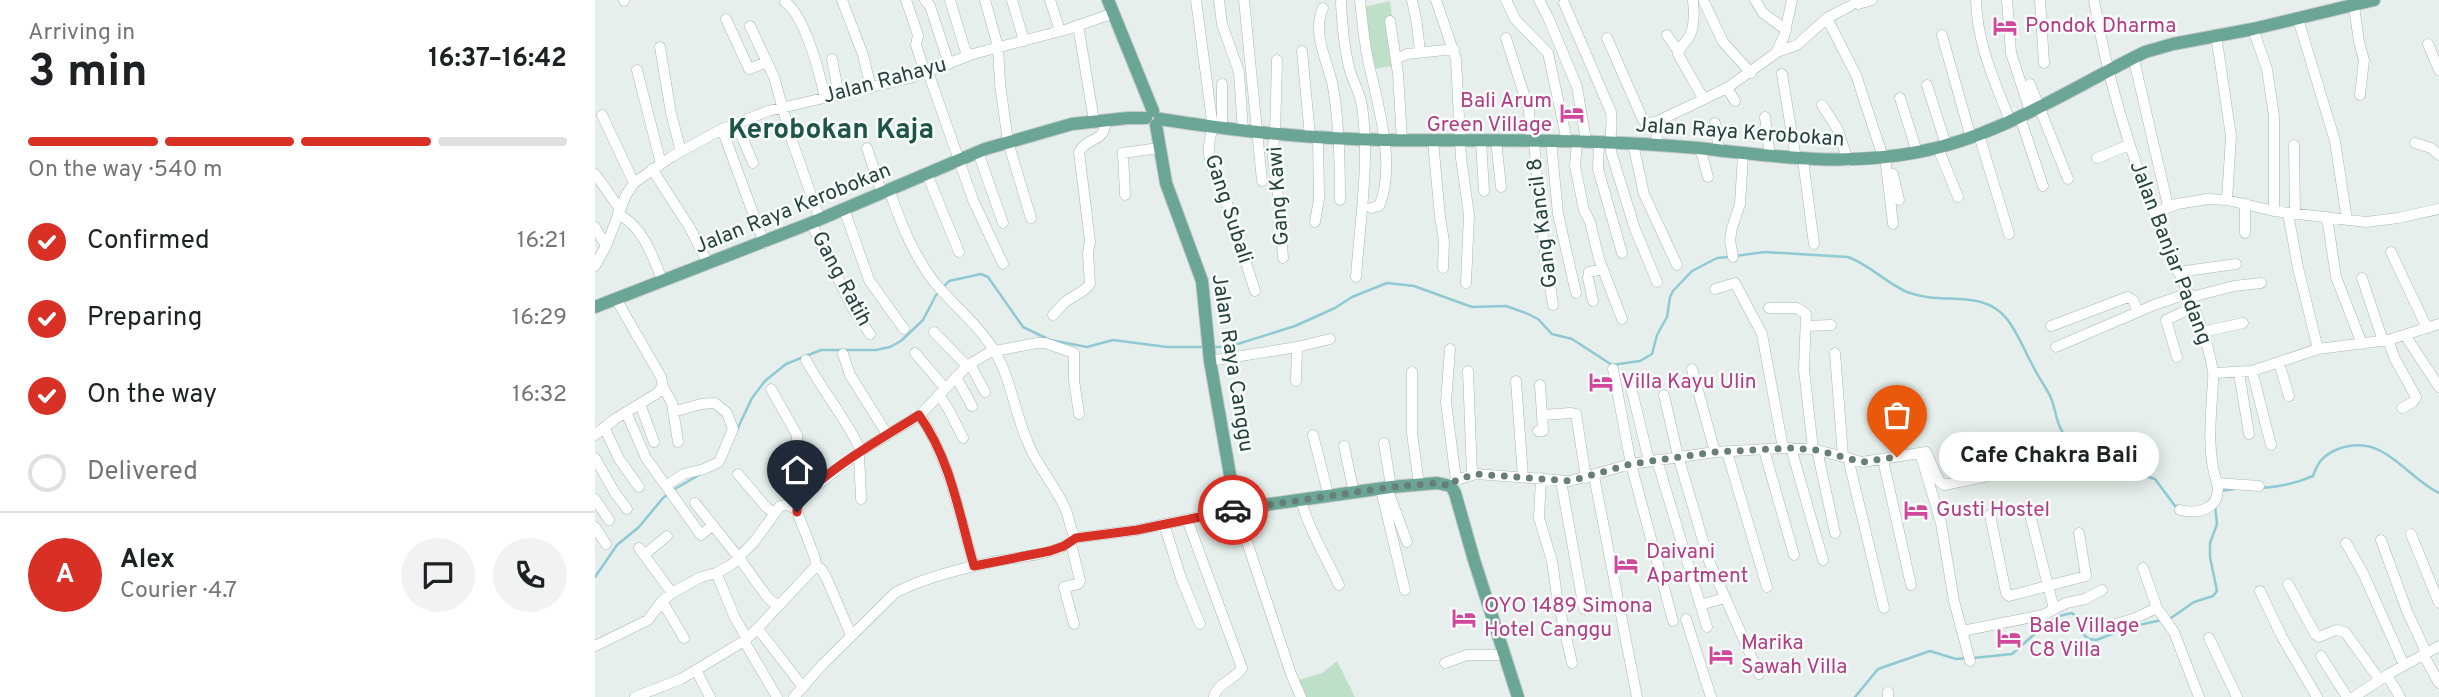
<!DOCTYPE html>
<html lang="en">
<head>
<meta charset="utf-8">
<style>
  :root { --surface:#fff; --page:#f2f2f2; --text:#202124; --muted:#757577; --line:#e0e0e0; --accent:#d93025 }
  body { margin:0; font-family:Overpass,sans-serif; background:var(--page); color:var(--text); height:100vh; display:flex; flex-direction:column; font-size:26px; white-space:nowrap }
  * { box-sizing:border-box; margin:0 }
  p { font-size:23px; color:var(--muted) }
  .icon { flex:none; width:38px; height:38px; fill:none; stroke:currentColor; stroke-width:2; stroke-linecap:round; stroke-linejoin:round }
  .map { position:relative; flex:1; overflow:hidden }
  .sheet { display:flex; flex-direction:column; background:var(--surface); width:595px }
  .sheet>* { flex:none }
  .pin { position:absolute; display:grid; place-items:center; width:60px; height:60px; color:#fff; margin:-72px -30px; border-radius:50% 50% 50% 0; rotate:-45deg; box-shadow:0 0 7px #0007 }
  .pin .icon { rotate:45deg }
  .courier { position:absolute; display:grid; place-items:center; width:70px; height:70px; margin:-35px; border:5px solid #d93025; border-radius:50%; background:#fff; color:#222; box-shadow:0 2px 9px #0007 }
  .bubble { position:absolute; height:49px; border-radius:24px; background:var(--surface); box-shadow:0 4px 18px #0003; font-size:23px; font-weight:700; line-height:49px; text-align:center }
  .overview em { font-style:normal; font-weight:700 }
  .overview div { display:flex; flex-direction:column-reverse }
  .overview { display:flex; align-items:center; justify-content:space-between; height:119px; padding:0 28px }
  h1 { font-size:46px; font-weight:700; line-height:52px }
  .bar { display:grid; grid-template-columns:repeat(4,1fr); gap:10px 7px; align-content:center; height:84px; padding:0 28px }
  .bar i { height:9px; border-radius:5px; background:var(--line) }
  .bar .current { background:var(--accent) }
  .bar p { grid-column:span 4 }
  .line { display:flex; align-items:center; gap:18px; padding:0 28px; border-top:2px solid var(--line) }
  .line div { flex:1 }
  .round { display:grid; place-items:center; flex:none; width:74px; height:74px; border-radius:37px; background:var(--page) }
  ol { padding:0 28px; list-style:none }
  li { display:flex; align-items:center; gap:21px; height:77px }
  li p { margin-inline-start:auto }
  li .icon { padding:7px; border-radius:50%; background:var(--accent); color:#fff; stroke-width:4 }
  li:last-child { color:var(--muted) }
  li i { width:38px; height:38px; border:4px solid var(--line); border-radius:50% }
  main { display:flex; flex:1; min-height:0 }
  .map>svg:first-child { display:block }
  .green { fill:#bfe0c8 }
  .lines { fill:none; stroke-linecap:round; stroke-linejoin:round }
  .stream { stroke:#8ec9d4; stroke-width:2.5 }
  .minor-casing { stroke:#a8b8b2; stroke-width:11 }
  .major-casing { stroke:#c2cac8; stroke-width:14 }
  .minor { stroke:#fff; stroke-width:10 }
  .major { stroke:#6aa596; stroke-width:12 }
  .done { stroke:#687f78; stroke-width:7; stroke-dasharray:0 12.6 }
  .route { stroke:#d93025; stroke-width:9 }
  .labels { text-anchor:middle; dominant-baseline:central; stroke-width:5; stroke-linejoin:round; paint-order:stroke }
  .hotel-label { font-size:21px; fill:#b23c85; stroke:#f7fbf9; text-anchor:start }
  .street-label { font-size:21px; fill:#24423a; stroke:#f7fbf9 }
  .district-label { font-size:28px; font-weight:bold; fill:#1f5548; stroke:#f7fbf9 }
</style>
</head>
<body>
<main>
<section class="sheet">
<div class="overview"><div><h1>3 min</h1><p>Arriving in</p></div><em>16:37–16:42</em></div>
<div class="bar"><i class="current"></i><i class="current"></i><i class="current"></i><i></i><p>On the way · 540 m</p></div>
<ol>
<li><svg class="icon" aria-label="check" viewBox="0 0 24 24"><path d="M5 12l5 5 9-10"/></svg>Confirmed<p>16:21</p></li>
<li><svg class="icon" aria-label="check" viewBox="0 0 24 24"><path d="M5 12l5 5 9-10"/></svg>Preparing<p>16:29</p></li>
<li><svg class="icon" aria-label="check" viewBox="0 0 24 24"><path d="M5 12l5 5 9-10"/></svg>On the way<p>16:32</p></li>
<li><i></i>Delivered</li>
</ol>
<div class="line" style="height:126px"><b class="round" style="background:var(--accent);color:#fff">A</b><div><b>Alex</b><p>Courier · 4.7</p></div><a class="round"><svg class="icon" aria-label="chat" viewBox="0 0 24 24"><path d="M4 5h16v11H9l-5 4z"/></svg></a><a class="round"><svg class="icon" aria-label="phone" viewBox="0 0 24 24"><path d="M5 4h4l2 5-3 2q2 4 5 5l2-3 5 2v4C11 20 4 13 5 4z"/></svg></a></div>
</section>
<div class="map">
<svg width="1844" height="697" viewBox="0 0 1844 697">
  <rect width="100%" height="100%" fill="#e6efeb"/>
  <path class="green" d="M795,1L804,65L778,69L769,7Z
    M742,661L760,697H709L704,680L727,673Z"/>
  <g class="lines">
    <path class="stream" d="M1140,256L1170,252L1253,257C1275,265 1291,283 1312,292C1348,306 1387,288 1412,319C1423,333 1429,350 1438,366C1443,377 1451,387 1456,398C1461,410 1461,423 1468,433L1507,462L1560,479L1580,506H1585
      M620,347H633L700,326L740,308L757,297L792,283L819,286L877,307L911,306L931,313L943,319L957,334L977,339L1017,365L1045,361L1057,354L1062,335L1072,317L1075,297L1078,291L1097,271L1122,258L1133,257
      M141,432L157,398L170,381L191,364L226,350H281L295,347L306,341L328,320L341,295L354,281L386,274L393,277L428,327L455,340L492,347L518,340L572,347H609
      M1667,488C1685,487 1702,483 1718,476C1723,461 1729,455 1743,449C1789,432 1809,476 1844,493
      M1625,491L1639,489
      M0,577L22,545L44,527L68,498L78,490L104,475
      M1378,658L1417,654L1452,623L1464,616L1477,613L1482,617L1489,635L1494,639L1501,640L1539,626L1576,618L1599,602L1618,596L1622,591L1615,557V543L1622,524L1620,505
      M1260,697L1283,669L1335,651L1361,659L1372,658"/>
    <g class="minor-casing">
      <path id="minor" d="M29,0V1
        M247,0L268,55L276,88
        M311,0L323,35L321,45L330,73
        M330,0L335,6L354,64
        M355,0L372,56
        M390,0L403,47L405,84L413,142L436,218
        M417,0L429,41
        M455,0L465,31
        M601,0L618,128C609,154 616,163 625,188L628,191L660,291
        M624,0L627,24L644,72L648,131
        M649,0L667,181
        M765,0C767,20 769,40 773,60C782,101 802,166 784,206L776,208
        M817,0L822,24L825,52
        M841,0L861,59L866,158L874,215L871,283
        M911,0L920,19L953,53L972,141
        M944,0L953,17L982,87L991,141
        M1098,0C1099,10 1100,25 1095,35C1092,42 1085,46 1083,54L1108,98
        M1160,0L1168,13L1191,30
        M1260,0L1263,4L1277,0
        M1381,0C1382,44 1400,82 1415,121
        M1412,0L1416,53L1435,111
        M1445,0L1449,63
        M1499,0C1512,78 1535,153 1564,226C1583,274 1609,320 1618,371C1619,380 1617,389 1617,398C1615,425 1613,457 1622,483L1664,486
        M190,2C210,15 225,75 230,98
        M746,2C747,25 749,48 755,71C759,83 765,93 767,106C775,162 765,220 761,277
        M1109,2L1128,42L1156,73
        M969,3L1016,112C1018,125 1014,138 1016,152L1040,229L1062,282
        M1759,6L1764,42L1769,60L1765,95
        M728,8C717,31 731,59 737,82C744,115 745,165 745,200
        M1232,18L1261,75L1288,157
        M131,19L154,69L172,62
        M1703,19L1740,141L1752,220
        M795,21L803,74L807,140
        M483,25L499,121
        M155,26L179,77L196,138L225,220
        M1658,29L1672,69L1679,116V211
        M1072,35L1083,51
        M1347,35L1376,138
        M1621,35L1636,136L1632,200
        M911,38L934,110L936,141
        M1012,38L1048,120L1053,123L1061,122
        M1833,44L1844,70
        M65,47L76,113L86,152
        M707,51L715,136
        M1182,52L1202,45L1232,18L1255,6
        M237,59L244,96
        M801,59L812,54L859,49
        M682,60L680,135L677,151L684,203L688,258
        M1539,60L1573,206
        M42,70L66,164
        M333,72L378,200L408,264
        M1187,74L1201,159
        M627,84V129
        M1435,84L1473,179
        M1332,85L1351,145
        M1132,88L1140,101
        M1305,98L1322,152
        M1227,105L1243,130L1253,161
        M7,115L39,183
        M1170,117L1175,157
        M1425,117L1448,186
        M141,123L158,163
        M1120,123L1124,151
        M127,129L169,243
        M1384,135L1414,234
        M838,141L845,217L849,241L848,268
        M886,141L889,191
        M901,141L906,187
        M939,141L945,216L958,305
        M956,141L963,214L981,293
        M982,141L980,166L989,210L995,222L1004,259L1027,319
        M1004,142L1003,169L1027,253
        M1820,143L1836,148L1844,155
        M1038,144L1049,194L1082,265
        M1062,145L1061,122L1132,88L1181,53L1189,36L1197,0
        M1699,145L1700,214
        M272,148L287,194
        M1105,148L1113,177
        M1343,148L1363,197
        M383,152L408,223
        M1290,157L1298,224
        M1502,158L1534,145
        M1208,160L1219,244
        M57,169L95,228L113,264
        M0,174L25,209
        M332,174L364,252
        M1298,174L1304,200
        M295,192C306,224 319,256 340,283C360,307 384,325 400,352C416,379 420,414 433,443C442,466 460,485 470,508C475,518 474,529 481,538
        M530,195L528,153L564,148
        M249,209L274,280L309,329
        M1559,213L1582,204L1613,199L1632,200L1679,211L1771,222L1803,218L1844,209
        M1693,213L1703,268L1723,349
        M23,214C48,226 58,257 67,280
        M1732,217L1741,277L1767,344
        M720,222L724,199L723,136
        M216,223L258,309L275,334
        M0,227L11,246
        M1650,233V204
        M1796,252L1832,328
        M1138,257L1135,240L1137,228L1145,204L1148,155
        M0,266L11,246L31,195L39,183L76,157L127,129L173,111L315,78L378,54L473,29L519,13
        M1583,272L1641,264
        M1767,278L1788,341
        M1120,289L1140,283L1167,334L1188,448
        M1596,297L1639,286L1666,283
        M21,299L66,377L68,387L77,403L83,442
        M998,301L993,278L994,272L1008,269
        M1174,308H1202L1211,314L1209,370L1218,449
        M458,315L470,302L489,290L495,284L493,253L495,241L484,152C493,135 511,144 510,120
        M1211,326L1236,325
        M1456,326L1533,297L1538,300L1543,312
        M339,332L372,366
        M1607,332L1648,323
        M1810,335L1844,387
        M1793,340L1800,359L1821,397L1818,402L1807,408
        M1461,347L1559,305L1594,293
        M855,349L851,402L861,480
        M320,353L350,388
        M1240,353L1248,456
        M248,354L255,375L292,434
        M1582,357L1571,320L1599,307
        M211,360C228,392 251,418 266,451
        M615,361L702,347L735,339
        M1684,363L1694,396
        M375,364L390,392
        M1018,369L1036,464L1078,621
        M1097,369L1120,452
        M873,371L877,474
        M1657,371L1676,445
        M817,372V433L824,485
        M1619,373L1657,371L1723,349L1793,340L1844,324
        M1644,373L1654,434
        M361,377L377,406
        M701,381L702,347
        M921,381L928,477
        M945,385L947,415
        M1036,387L1054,461
        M176,389L202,435V447L216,489
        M344,394L355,412L368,438
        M1069,395L1083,456L1114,561L1164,674
        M45,404L59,442
        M31,412L51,458L106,535L118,525
        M325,415C355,461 364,514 379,566
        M9,427L24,459L44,487
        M943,431H948L947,415L975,413L981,414L991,478
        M0,435L20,419L61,394L68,387
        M718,435L734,497
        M789,443L796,487
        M749,446L759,493
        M1196,448L1228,560
        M1169,450L1199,555
        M1222,450L1240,533
        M1132,452L1172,587
        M264,453L266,499
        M1325,453L1346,523L1359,601L1367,631L1448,615L1471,603L1490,599L1507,590
        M0,458L20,493L32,509
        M1253,458L1289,608
        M1062,460L1112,627
        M1288,460L1316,585
        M143,474L171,507L179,513
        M999,476L1042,697
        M946,478L944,518L957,561L962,597L977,663
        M966,481L989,609
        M72,485L89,474L109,469L124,462L138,429L132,413L120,403L106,404L78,412
        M856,486L861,480L881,474L975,481L1036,464L1120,452L1188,448L1218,449L1267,462L1331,452L1344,481L1349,485L1478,459
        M792,488L812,542
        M786,490L810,590
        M0,499L14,520
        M706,500C714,530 731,557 744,585
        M100,503L144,558L173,598L183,606
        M1433,507L1459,609
        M1585,510C1606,515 1627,507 1622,483
        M1395,515L1411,593L1414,596L1491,576L1484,533
        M592,519L647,668C640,680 622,683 619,697
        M569,524L586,578L605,624
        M0,527L11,544
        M1816,534L1844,603
        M481,538L542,530L641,509L696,674L706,697
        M1786,540L1812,611L1831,652
        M476,543L485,581L483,584L469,587L479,624
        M1751,543L1768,573L1809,665
        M44,548L77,593
        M49,555L72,536
        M221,566L226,569L231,577L256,635
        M1548,568L1562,608L1579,632L1604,697
        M123,577L139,616L152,639
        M1693,584L1720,634L1724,637L1741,630L1750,632L1784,679
        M1665,591L1687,637L1722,697
        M67,601L89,638
        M1105,605L1130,598
        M1091,619L1116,697
        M1506,628L1538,619L1562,608
        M163,629L208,687
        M1367,631L1375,661
        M1614,638L1642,697
        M149,641L182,697
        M0,646L53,620L67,601L77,593L106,577L121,573L136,565L159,542L185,506L192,505L201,509
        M1828,654L1844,683
        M1726,656L1752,697
        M850,663L872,655H909
        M101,670L115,697
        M1792,675L1805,697
        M40,697L86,679L149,641L160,631L221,566L220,558L201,509L206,498L266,451L325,415L372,366L395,352L442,343H450L479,353V380L484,414
        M199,697L227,665L300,593C325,579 365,569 393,563C420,556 460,557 481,538
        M1293,697V692
        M1759,697L1792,675L1844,646"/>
    </g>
    <g class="major-casing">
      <path id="major" d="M513,0L558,111
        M565,119C640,131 715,139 791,140C861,141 932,139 1002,142C1036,143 1069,145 1103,148C1177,156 1249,167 1323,152C1406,136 1476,88 1550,52L1578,44L1658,29L1779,0
        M561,125L571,183L607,281L615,361L641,509L796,487L842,483L856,486L860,493L879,560L923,697
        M0,307L216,223L390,149L477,124L533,118H551"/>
    </g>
    <use href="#minor" class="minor"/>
    <use href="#major" class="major"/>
  </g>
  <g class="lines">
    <path class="done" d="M638,510L796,487L842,483L856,486L861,480L881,474L975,481L1036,464L1119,452L1196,448L1222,450L1267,462L1302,457"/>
    <path class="route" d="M202,512C200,486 301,430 324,415C356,460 364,514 379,566L455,551L469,546L481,538L542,530L638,510"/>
  </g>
  <defs>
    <g id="hotel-bare" transform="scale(1.89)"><path d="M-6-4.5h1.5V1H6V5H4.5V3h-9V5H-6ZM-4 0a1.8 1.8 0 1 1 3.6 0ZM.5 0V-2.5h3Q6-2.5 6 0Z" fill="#d1479c" stroke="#f7fbf9" stroke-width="2.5" paint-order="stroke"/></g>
  </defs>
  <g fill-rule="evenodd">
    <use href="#hotel-bare" x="1410" y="26"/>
    <use href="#hotel-bare" x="977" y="113"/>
    <use href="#hotel-bare" x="1006" y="382"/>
    <use href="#hotel-bare" x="1321" y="510"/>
    <use href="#hotel-bare" x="1031" y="564"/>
    <use href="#hotel-bare" x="869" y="618"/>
    <use href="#hotel-bare" x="1414" y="638"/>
    <use href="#hotel-bare" x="1126" y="655"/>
  </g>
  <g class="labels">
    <g class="hotel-label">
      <text x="1430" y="26">Pondok Dharma</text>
      <text x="957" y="101" text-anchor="end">Bali Arum<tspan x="957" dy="24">Green Village</tspan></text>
      <text x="1026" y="382">Villa Kayu Ulin</text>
      <text x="1341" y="510">Gusti Hostel</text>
      <text x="1051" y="552">Daivani<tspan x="1051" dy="24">Apartment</tspan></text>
      <text x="889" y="606">OYO 1489 Simona<tspan x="889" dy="24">Hotel Canggu</tspan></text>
      <text x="1434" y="626">Bale Village<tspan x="1434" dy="24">C8 Villa</tspan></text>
      <text x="1146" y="643">Marika<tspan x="1146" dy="24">Sawah Villa</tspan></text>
    </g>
    <g class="street-label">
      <text transform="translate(290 81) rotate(-15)">Jalan Rahayu</text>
      <text transform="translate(1145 133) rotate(4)">Jalan Raya Kerobokan</text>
      <text transform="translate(684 196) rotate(-94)">Gang Kawi</text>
      <text transform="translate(198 209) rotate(-22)">Jalan Raya Kerobokan</text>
      <text transform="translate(633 209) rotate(72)">Gang Subali</text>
      <text transform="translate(948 223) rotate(-97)">Gang Kancil 8</text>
      <text transform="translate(1575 253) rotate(69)">Jalan Banjar Padang</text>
      <text transform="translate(246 279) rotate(62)">Gang Ratih</text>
      <text transform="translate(637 363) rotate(81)">Jalan Raya Canggu</text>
    </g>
    <g class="district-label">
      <text x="236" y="131">Kerobokan Kaja</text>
    </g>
  </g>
</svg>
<div class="pin" style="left:1302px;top:457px;background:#ea580c"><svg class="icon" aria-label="bag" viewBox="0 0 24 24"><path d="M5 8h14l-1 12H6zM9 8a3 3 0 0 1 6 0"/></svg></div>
<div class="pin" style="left:202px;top:512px;background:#1f2937"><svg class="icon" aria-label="home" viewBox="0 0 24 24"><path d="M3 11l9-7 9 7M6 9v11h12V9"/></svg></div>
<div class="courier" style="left:638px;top:510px"><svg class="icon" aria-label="car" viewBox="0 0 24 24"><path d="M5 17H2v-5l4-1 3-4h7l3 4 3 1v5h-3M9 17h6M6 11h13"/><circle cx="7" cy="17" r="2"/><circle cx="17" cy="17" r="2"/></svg></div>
<div class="bubble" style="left:1344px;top:432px;width:220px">Cafe Chakra Bali</div>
</div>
</main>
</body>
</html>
